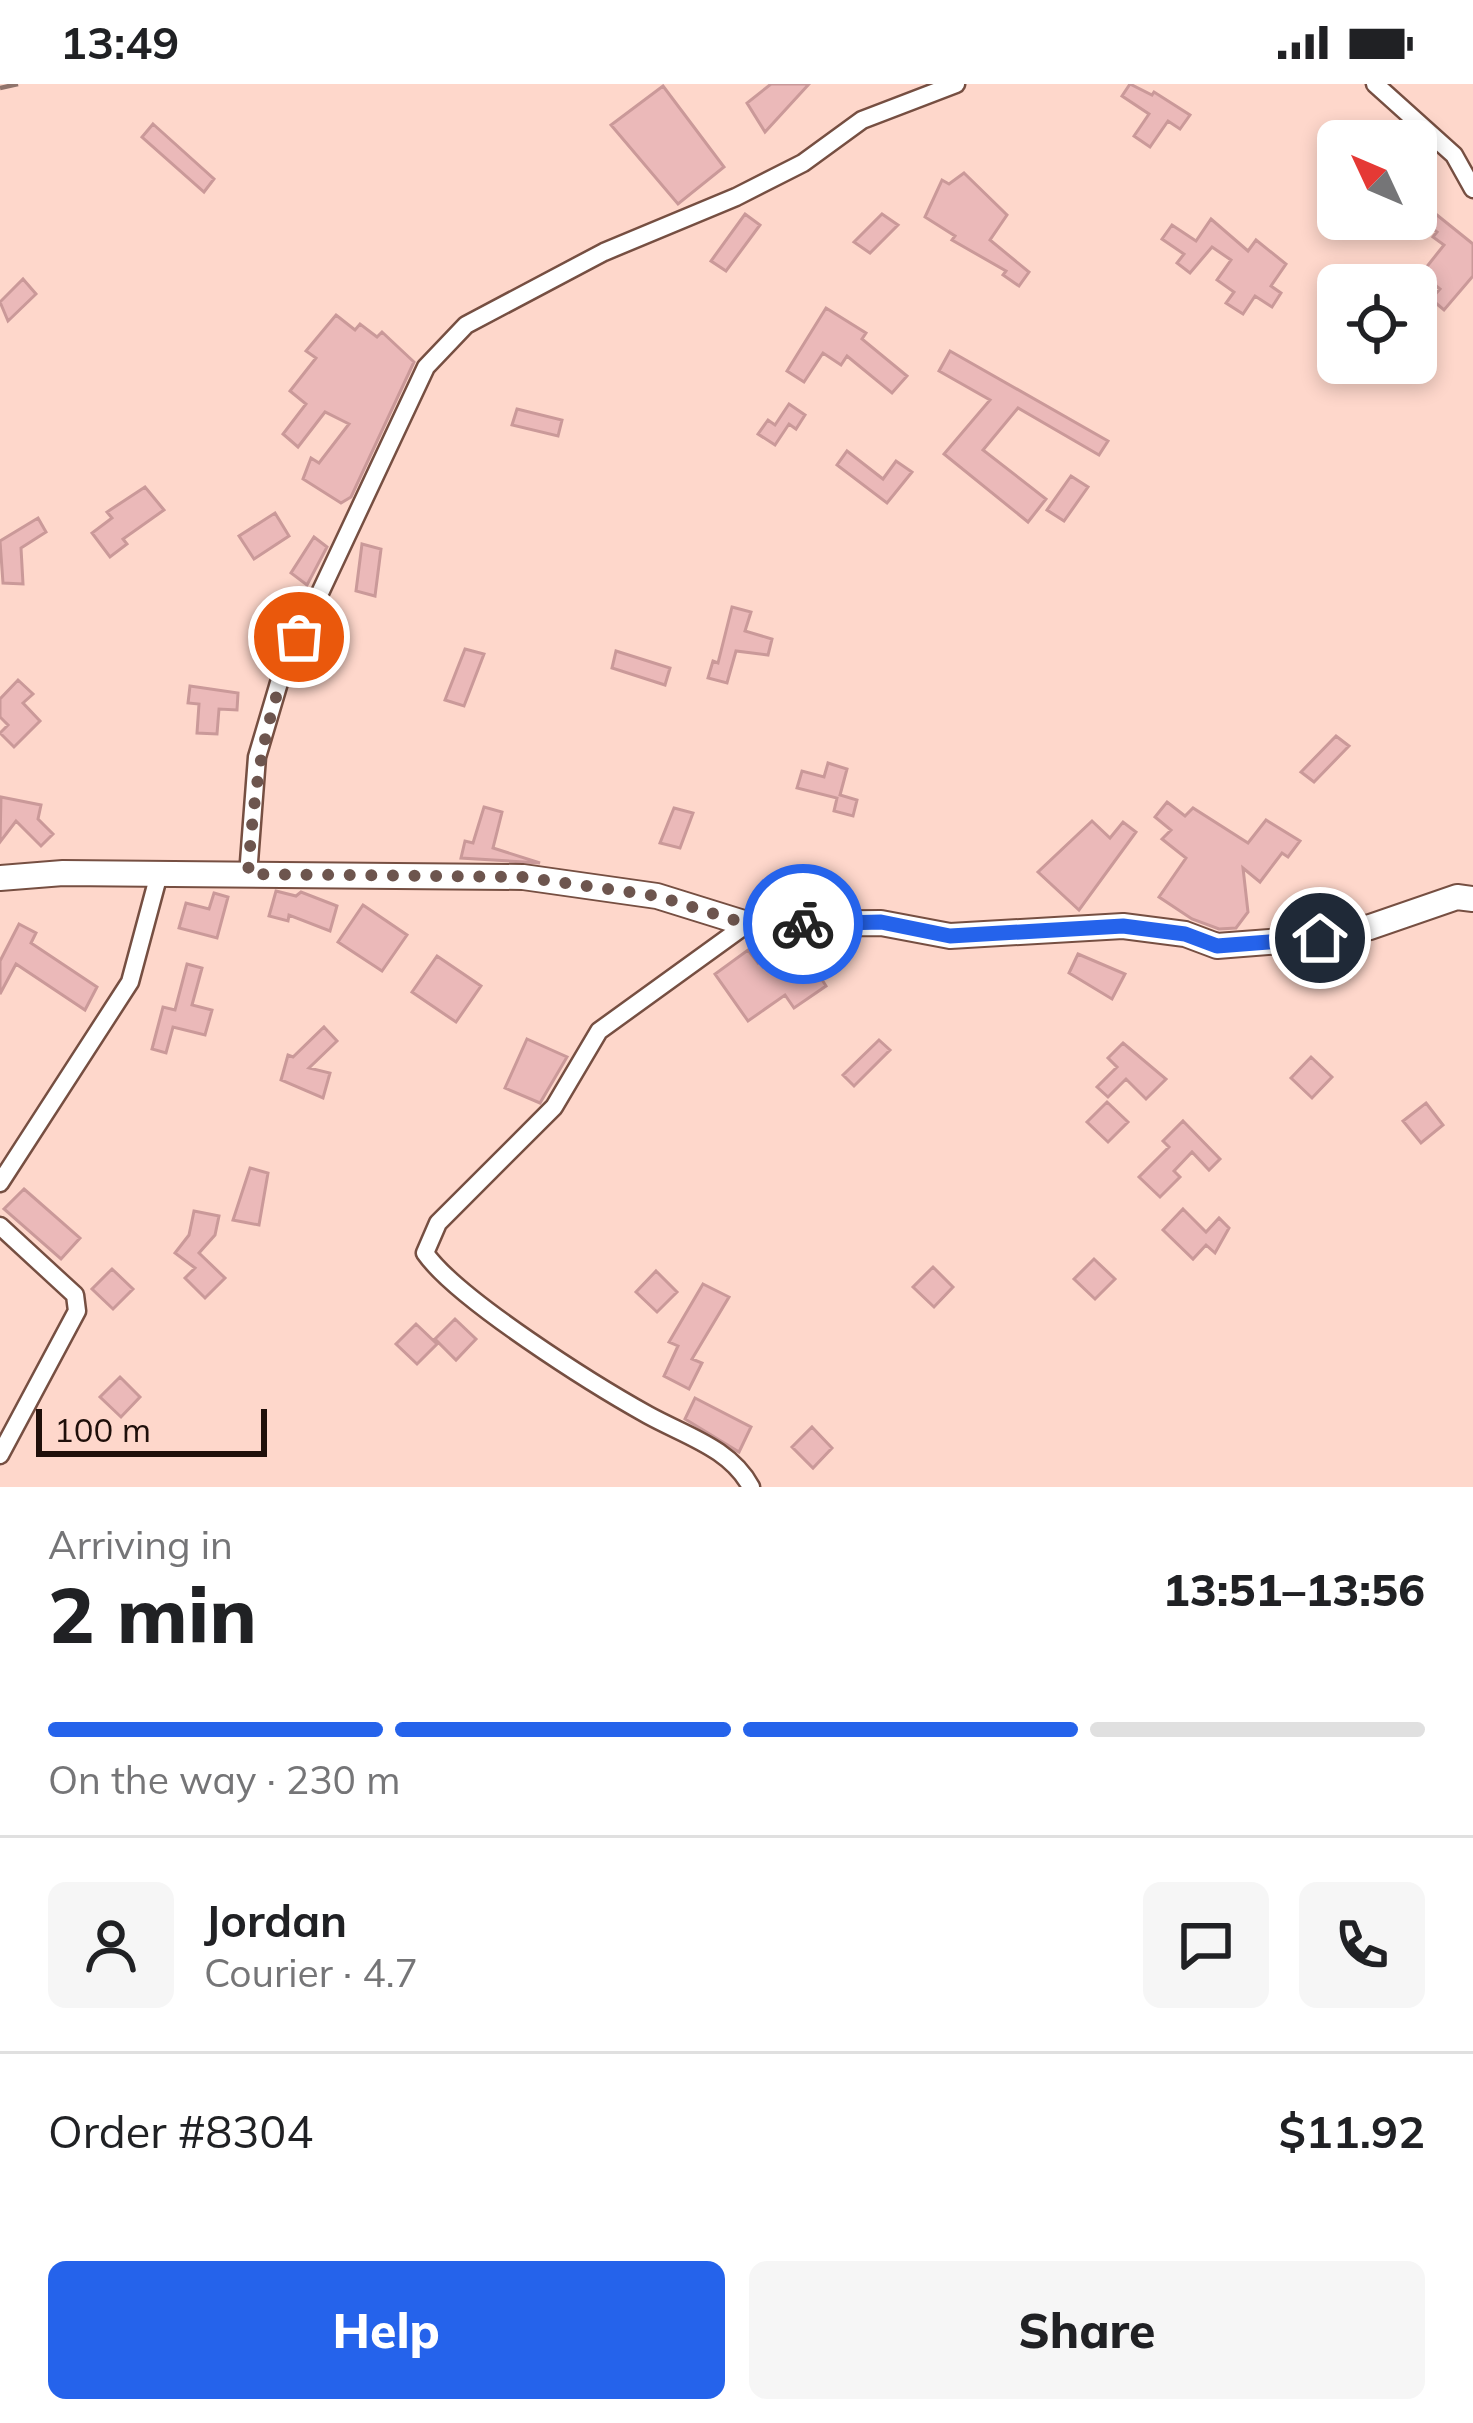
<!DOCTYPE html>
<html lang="en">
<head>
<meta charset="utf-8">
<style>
  :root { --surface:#fff; --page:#f6f6f6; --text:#202124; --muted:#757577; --line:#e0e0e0; --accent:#2563eb }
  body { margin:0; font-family:Mulish,sans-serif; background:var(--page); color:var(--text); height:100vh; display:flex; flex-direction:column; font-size:45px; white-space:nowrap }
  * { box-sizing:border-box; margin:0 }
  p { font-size:39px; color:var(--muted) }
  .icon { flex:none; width:66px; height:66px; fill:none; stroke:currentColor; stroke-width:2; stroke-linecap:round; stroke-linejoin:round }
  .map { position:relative; height:1403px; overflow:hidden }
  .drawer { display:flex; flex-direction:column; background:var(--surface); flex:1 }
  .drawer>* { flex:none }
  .needle { width:78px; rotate:314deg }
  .tools { position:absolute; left:1317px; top:36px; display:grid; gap:24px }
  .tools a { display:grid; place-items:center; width:120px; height:120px; border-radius:18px; background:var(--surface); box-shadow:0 6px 18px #0003; font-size:60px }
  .scale { position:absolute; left:36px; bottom:30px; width:231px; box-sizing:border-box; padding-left:12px; border:6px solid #1f0f0a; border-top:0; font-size:33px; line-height:42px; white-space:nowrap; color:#1f0f0a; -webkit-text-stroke:9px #fed7cb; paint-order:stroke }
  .pin { position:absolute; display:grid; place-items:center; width:102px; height:102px; color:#fff; margin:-51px; border:6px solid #fff; border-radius:50%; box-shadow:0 3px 12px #0007 }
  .courier { position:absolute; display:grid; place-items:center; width:120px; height:120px; margin:-60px; border:9px solid #2563eb; border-radius:50%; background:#fff; color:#222; box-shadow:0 3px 15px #0007 }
  .head em { font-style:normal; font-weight:800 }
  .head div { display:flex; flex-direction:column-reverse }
  .head { display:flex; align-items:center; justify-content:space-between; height:204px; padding:0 48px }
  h1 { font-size:78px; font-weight:800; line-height:90px }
  .bar { display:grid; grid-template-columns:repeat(4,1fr); gap:18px 12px; align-content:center; height:144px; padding:0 48px }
  .bar i { height:15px; border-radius:9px; background:var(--line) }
  .bar .active { background:var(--accent) }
  .bar p { grid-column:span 4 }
  .line { display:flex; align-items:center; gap:30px; padding:0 48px; border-top:3px solid var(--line) }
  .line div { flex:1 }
  .round { display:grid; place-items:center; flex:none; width:126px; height:126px; border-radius:18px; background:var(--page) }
  .primary-button { display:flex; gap:24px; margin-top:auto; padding:24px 48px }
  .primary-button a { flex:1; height:138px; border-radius:18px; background:var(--accent); color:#fff; font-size:48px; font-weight:800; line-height:138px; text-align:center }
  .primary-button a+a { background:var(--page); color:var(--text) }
  .status { display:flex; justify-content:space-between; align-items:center; height:84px; padding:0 60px; background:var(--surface); direction:ltr }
  .status svg { height:33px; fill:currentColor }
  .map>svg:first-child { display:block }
  .building { fill:#ebb9b9; stroke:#ca9999; stroke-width:3 }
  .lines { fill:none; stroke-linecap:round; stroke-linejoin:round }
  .street-casing { stroke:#764f42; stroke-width:21 }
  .secondary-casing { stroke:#764f42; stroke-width:28 }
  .street { stroke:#fff; stroke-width:16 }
  .secondary { stroke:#fff; stroke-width:24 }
  .rail { stroke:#90746c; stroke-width:4.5; stroke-dasharray:24 12; stroke-linecap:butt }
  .done { stroke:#6d554e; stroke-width:12; stroke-dasharray:0 21.6 }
  .route { stroke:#2563eb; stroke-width:15 }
</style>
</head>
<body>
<div class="status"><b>13:49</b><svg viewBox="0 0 49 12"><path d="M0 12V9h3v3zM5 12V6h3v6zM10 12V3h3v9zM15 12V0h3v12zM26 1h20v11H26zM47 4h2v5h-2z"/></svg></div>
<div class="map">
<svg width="1473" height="1403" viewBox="0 0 1473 1403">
  <rect width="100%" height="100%" fill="#fed7cb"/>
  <path class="building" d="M771,0H809L765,48L747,19Z
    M1130,0L1152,11L1154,8L1190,31L1180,45L1168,37L1150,63L1134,52L1149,30L1122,12Z
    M663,2L724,83L678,120L611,41Z
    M153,40L214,95L204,108L142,53Z
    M964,89L1007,131L990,156L1029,188L1019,202L1003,191L1006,187L952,156L955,152L925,133L942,96L949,100Z
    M1416,106L1431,118L1427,123L1473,160V192L1444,226L1431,215L1440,205L1421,190L1444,161L1433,153L1437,148L1419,134L1416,138Z
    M745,130L760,141L726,187L711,177Z
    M882,130L898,141L870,169L854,158Z
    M1211,135L1248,167L1256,156L1286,180L1271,202L1281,209L1272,223L1255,212L1243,230L1226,219L1234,208L1217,196L1231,176L1212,163L1190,189L1177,179L1184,170L1162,155L1172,141L1196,157Z
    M23,195L36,210L8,237L0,218Z
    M826,224L866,249L862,255L907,292L892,309L847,272L841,281L823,269L804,298L787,287Z
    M336,231L355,246L360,240L377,253L382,248L414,278L351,413L341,419L303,395L311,374L319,379L349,340L325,328L298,363L283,350L306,320L290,307L316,274L306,267Z
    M950,267L1108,357L1099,371L1018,324L983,366L1046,415L1028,438L944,370L990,316L939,287Z
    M789,320L805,331L796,345L789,340L775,361L758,350L768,336L775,341Z
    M517,325L562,336L558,352L512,341Z
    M847,367L883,395L896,377L912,388L887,419L837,381Z
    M1071,392L1088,403L1064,437L1047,426Z
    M145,403L164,426L123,455L127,460L110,473L92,449L112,434L107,428Z
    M275,429L289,452L254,475L239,452Z
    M38,434L46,448L21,464L23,500L3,499L0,457Z
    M314,453L327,463L307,501L291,489Z
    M362,460L381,465L375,512L356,507Z
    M732,523L751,528L745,547L772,555L768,571L736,567L727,599L708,594L713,577L718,579Z
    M465,565L484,570L464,622L445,616Z
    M616,567L670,584L665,601L612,584Z
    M18,596L33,610L23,619L40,637L14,663L0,649L8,641L0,633V615Z
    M190,602L238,609L237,626L219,625L217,650L197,649L199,620L188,619Z
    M1336,652L1349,662L1314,698L1301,688Z
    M828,679L847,685L840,711L857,716L853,732L834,727L837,714L797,704L802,687L824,693Z
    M1,713L41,721L38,735L53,750L41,762L16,737L0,758Z
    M1167,718L1185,732L1193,724L1248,759L1266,736L1300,757L1288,773L1282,769L1260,798L1243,784L1248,828L1236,844L1219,845L1192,835L1159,813L1186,774L1162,755L1171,746L1155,733Z
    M484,723L502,728L493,764L540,779L461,774L465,757L473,759Z
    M674,724L693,729L680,764L660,759Z
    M1092,737L1110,754L1123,738L1136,748L1079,826L1038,788Z
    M276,807L296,812L301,808L337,822L330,847L289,831L288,837L269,832Z
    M214,809L228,813L217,854L179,844L186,819L209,825Z
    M363,821L407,851L382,887L338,858Z
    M19,840L36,849L31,859L97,903L85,926L16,880L0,910V877Z
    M790,856H797L826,902L794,924L785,911L748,937L715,890L748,866L758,879Z
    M1078,870L1125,890L1112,915L1069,889Z
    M437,872L481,902L456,938L412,908Z
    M187,880L202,884L192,921L212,926L205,951L173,943L166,969L152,965L163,923L175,926Z
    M324,943L337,957L309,984L330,989L323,1014L281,996L288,971L293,973Z
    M527,955L567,973L540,1019L505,1004Z
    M879,956L890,966L854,1002L843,991Z
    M1123,959L1166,995L1146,1015L1126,995L1108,1013L1097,1003L1117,983L1108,974Z
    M1311,973L1332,993L1312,1014L1291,994Z
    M1107,1018L1128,1038L1108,1058L1087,1038Z
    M1426,1019L1443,1041L1421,1059L1403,1037Z
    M1183,1037L1220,1075L1209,1086L1192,1068L1174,1087L1180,1093L1160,1113L1139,1093L1169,1063L1163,1057Z
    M250,1084L268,1089L259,1141L233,1136Z
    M24,1105L80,1154L61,1175L4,1125Z
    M1183,1125L1206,1148L1219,1134L1229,1144L1215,1169L1206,1161L1193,1175L1163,1146Z
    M194,1127L219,1132L215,1151L199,1169L225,1194L205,1214L185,1194L195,1184L175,1169L189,1151Z
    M1094,1175L1115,1195L1095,1215L1074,1195Z
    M933,1183L953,1203L934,1223L913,1203Z
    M112,1185L133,1205L113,1225L92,1205Z
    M656,1187L677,1208L657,1228L636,1208Z
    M703,1200L729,1213L692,1275L702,1279L689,1305L664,1292L678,1262L669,1258Z
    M455,1235L476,1255L456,1276L435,1255Z
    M416,1240L437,1260L417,1280L396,1260Z
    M120,1293L140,1313L121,1333L100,1313Z
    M695,1314L751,1343L739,1368L685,1335Z
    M812,1343L832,1364L813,1384L792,1363Z"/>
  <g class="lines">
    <g class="street-casing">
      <path id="street" d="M1375,0L1454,71L1473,105
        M248,791L257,673L281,592L426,283L466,241L604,168L736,113L803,79L862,36L956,0
        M747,840L599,947L554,1023L438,1139L425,1169C457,1215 594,1301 648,1331C686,1352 730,1364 751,1403
        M0,1099L130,898L159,790
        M0,1142L75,1211L77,1227L0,1371"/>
    </g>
    <g class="secondary-casing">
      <path id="secondary" d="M0,794L63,789L523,793L657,812L747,840L881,839L950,852L1123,842L1185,850L1217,862L1320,854L1370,843L1457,813L1473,815"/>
    </g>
    <use href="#street" class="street"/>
    <use href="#secondary" class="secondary"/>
    <path class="rail" d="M0,4L18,0"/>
  </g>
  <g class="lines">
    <path class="done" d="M299,553C263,631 254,706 248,790L523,793L657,812L747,840H803"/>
    <path class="route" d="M803,840L881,838L950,852L1123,842L1185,850L1217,862L1320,854"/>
  </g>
</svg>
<div class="tools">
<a><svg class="needle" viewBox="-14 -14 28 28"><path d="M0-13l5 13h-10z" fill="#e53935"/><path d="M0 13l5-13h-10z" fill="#757577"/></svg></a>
<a><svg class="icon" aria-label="locate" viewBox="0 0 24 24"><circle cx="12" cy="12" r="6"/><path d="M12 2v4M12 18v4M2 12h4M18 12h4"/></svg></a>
</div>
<div class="scale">100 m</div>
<div class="pin" style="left:299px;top:553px;background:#ea580c"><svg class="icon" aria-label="bag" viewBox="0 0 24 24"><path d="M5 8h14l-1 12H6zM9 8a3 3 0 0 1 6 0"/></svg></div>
<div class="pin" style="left:1320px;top:854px;background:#1f2937"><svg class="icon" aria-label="home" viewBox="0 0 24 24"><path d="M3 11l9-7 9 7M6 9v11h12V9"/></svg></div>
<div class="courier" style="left:803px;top:840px"><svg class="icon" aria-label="bike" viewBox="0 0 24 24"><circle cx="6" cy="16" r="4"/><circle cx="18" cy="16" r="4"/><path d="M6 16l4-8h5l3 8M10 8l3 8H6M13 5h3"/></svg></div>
</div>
<section class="drawer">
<div class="head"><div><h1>2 min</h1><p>Arriving in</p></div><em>13:51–13:56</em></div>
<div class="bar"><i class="active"></i><i class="active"></i><i class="active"></i><i></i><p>On the way · 230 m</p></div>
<div class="line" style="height:216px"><a class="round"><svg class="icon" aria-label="person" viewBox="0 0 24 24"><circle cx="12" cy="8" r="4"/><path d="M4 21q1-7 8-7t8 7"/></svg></a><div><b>Jordan</b><p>Courier · 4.7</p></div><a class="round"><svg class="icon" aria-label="chat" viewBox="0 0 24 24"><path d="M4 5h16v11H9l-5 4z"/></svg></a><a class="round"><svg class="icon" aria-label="phone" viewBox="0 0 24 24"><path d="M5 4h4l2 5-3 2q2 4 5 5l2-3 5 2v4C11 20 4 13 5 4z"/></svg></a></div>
<div class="line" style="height:156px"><div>Order #8304</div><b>$11.92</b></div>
<div class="primary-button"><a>Help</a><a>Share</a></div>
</section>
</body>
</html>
